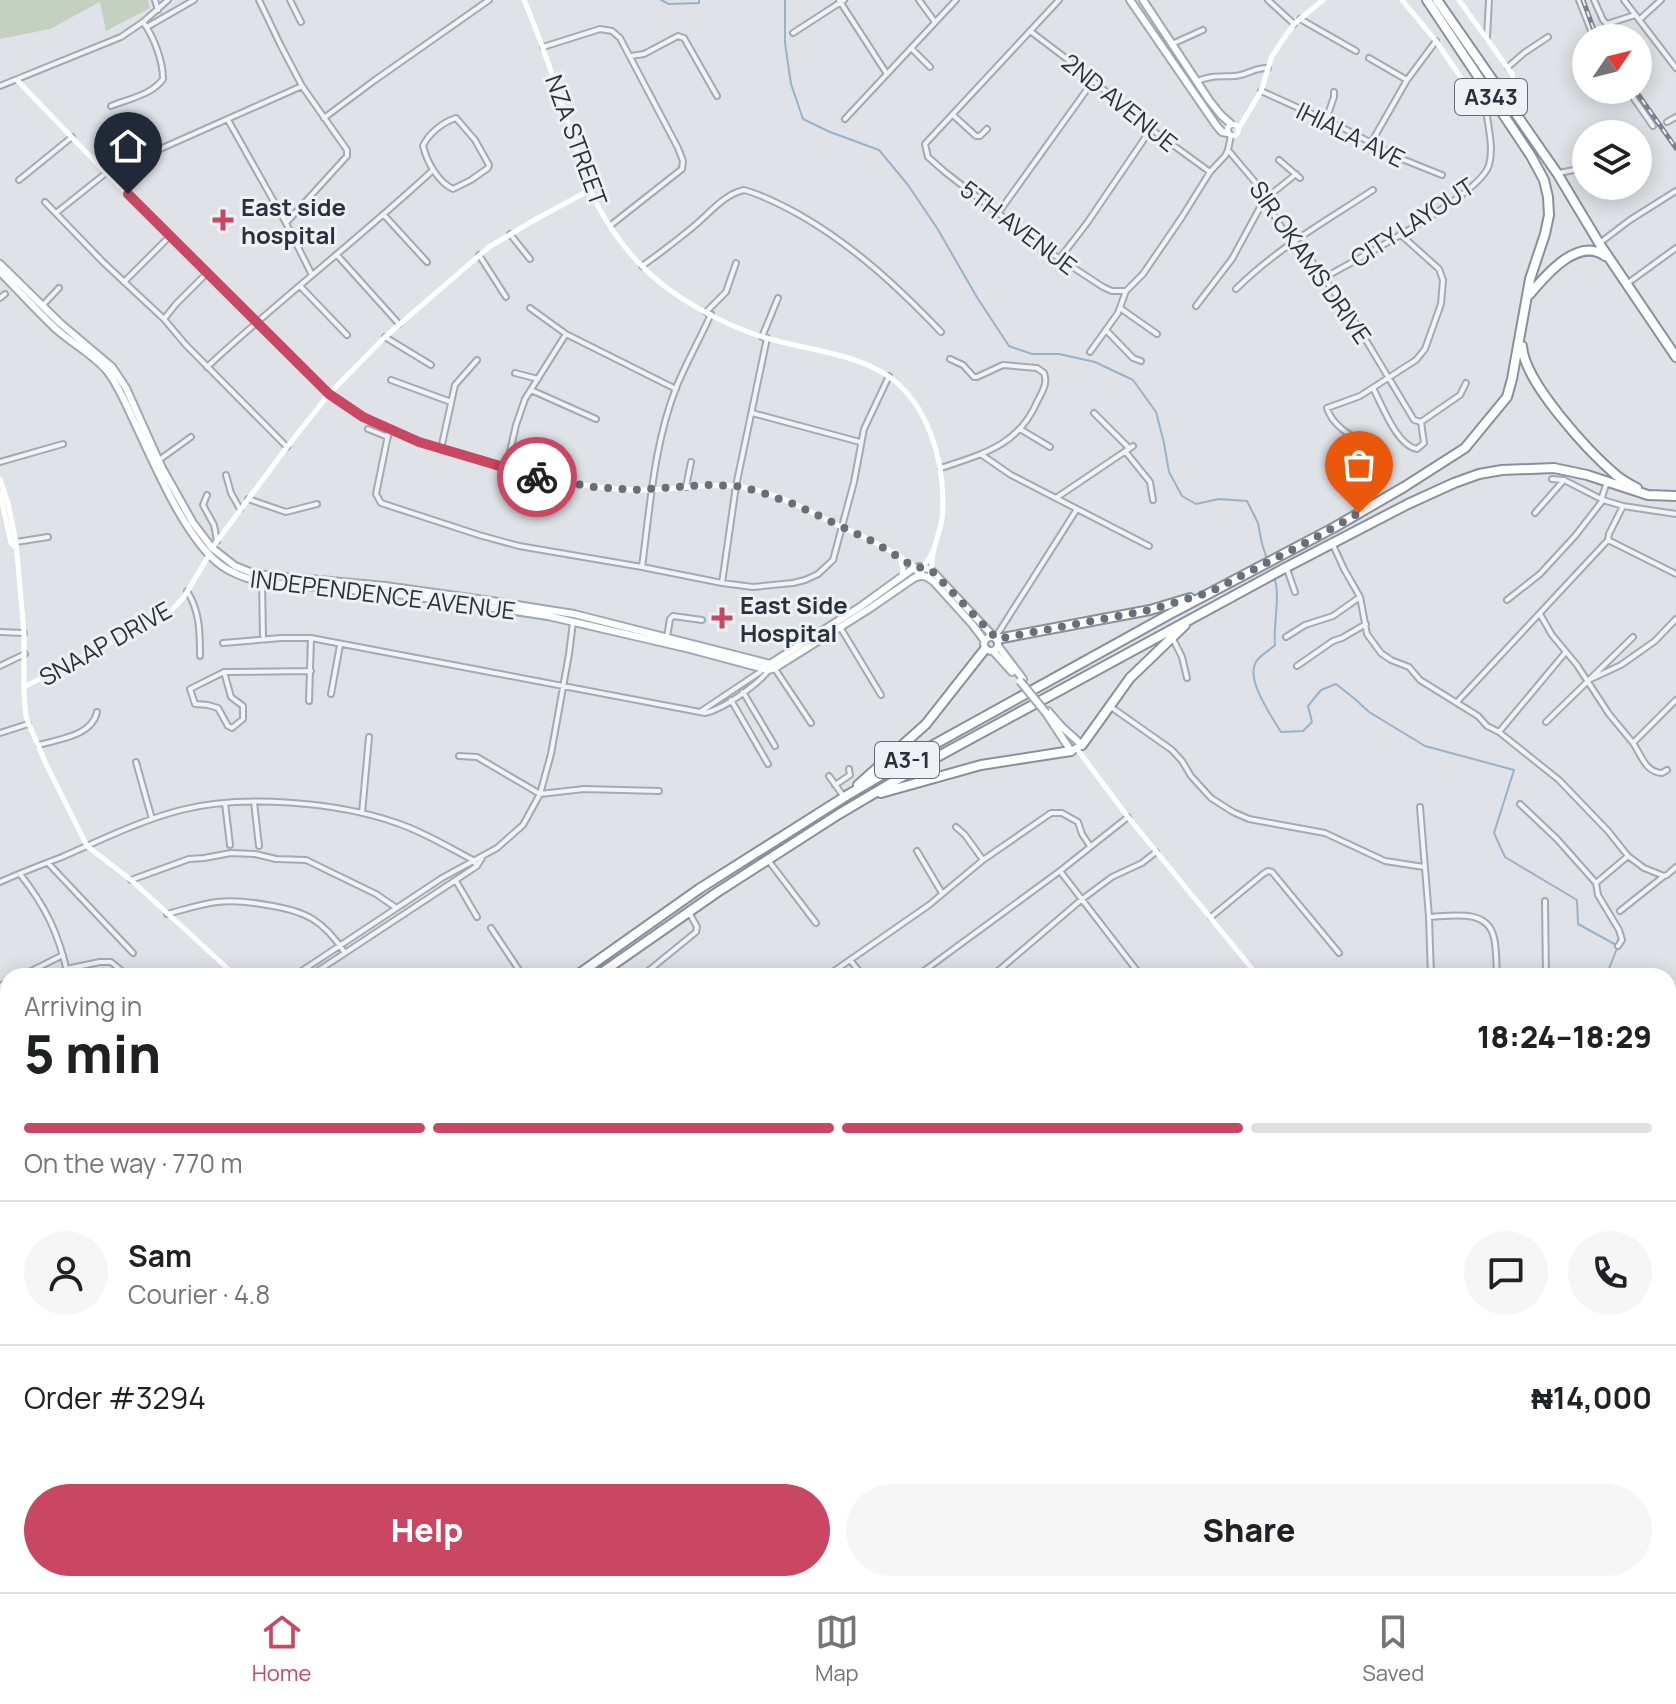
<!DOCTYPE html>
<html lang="en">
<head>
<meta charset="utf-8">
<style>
  :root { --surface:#fff; --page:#f6f6f6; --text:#202124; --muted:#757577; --line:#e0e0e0; --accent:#c94762 }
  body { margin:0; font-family:Manrope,sans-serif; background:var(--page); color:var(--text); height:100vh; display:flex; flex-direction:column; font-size:30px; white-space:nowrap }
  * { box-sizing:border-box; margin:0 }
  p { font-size:26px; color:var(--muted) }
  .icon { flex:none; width:44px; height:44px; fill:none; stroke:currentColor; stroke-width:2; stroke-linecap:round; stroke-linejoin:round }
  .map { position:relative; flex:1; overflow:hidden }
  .panel { position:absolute; left:0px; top:968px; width:1676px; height:624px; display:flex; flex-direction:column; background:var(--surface); border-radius:24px 24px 0 0; box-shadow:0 4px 20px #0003 }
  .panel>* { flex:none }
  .needle { width:52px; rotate:55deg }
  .tools { position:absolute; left:1572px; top:24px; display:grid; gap:16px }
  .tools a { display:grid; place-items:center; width:80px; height:80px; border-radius:50%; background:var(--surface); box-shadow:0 4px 20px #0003; font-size:40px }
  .pin { position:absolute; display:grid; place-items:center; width:68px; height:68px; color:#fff; margin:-82px -34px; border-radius:50% 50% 50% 0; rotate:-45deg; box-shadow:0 0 8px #0007 }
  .pin .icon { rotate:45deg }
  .courier { position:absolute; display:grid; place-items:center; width:80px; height:80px; margin:-40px; border:6px solid #c94762; border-radius:50%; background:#fff; color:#222; box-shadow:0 2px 10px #0007 }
  .overview em { font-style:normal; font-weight:800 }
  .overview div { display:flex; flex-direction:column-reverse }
  .overview { display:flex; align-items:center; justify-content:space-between; height:136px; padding:0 24px }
  h1 { font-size:52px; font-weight:800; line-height:60px }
  .bar { display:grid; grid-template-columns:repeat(4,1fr); gap:12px 8px; align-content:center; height:96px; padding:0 24px }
  .bar i { height:10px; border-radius:6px; background:var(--line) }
  .bar .active { background:var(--accent) }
  .bar p { grid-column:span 4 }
  .line { display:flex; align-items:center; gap:20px; padding:0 24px; border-top:2px solid var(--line) }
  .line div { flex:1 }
  .round { display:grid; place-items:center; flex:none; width:84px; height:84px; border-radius:42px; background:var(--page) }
  .cta { display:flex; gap:16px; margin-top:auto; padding:16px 24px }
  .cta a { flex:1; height:92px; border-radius:48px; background:var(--accent); color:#fff; font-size:32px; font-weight:800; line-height:92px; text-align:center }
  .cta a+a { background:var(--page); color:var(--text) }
  .tabs { display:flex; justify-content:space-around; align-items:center; height:112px; border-top:2px solid var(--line); background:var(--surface); font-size:22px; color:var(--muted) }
  .tabs a { display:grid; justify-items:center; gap:4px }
  .tabs .active { color:var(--accent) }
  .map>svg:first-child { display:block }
  .green { fill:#c5d1c0 }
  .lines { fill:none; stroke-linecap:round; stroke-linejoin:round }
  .stream { stroke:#9bb2c6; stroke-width:2 }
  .street-casing { stroke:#a4aab1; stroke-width:8 }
  .primary-casing { stroke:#9ea8b3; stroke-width:10 }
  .highway-casing { stroke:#87919d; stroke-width:12 }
  .street { stroke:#f1f3f6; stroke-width:4 }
  .secondary { stroke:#fff; stroke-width:5 }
  .primary { stroke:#fff; stroke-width:6 }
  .highway { stroke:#fff; stroke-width:8 }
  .rail-casing { stroke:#798390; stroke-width:5 }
  .rail { stroke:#eef1f5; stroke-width:2; stroke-dasharray:6; stroke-linecap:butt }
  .primary-bridge-casing { stroke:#9ea8b3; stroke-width:10; stroke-linecap:butt }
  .primary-bridge { stroke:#fff; stroke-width:6 }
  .done { stroke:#686f79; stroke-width:8; stroke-dasharray:0 14.4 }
  .route { stroke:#c94762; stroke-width:10 }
  .poi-dot { fill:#c94762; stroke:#eef1f5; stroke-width:3 }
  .labels { text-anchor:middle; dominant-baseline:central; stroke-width:6; stroke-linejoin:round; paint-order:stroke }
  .shield { fill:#eef1f5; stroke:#636b75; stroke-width:2 }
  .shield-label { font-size:22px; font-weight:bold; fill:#28313e }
  .street-label { font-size:24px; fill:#28313e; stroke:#eef1f5 }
  .poi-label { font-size:24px; font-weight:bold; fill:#28313e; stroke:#eef1f5; text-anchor:start }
</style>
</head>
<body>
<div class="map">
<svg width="1676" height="1592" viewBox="0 0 1676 1592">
  <rect width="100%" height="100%" fill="#dfe3e7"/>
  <path class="green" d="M0,0H148L150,8L106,31L100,2L50,29L0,39Z"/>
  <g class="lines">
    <path class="stream" d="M661,0L669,4L699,3V0
      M785,0V43L791,84L803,119L830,132L879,150L908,185L937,228L978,299L1009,346L1032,354H1059L1095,362L1133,380L1156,412L1164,443L1169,472L1182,496L1196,504L1219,499L1247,501L1258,523L1262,544L1267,559
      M1274,576C1281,598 1273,622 1275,645C1270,650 1259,656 1256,662C1245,679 1272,717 1281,732L1303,731L1312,722L1308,706L1321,690L1336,684L1355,699L1369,712L1425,746L1514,770L1494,833L1505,857L1577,900L1578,924L1618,946L1606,976
      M1668,1324L1673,1346L1668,1367
      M1668,1423L1676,1439"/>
    <g class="street-casing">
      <path id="street" d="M155,0L158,10
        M259,0L280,44L302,86L347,150V156L286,223
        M290,0L301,22
        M839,0L887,74
        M919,0L935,22
        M1059,0L925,144L928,157L945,172L1042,247L1103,287L1112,291H1126
        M1268,0L1294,24
        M1579,0L1594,38
        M1594,0L1603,20L1607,24L1635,15
        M1624,0L1676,68
        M1300,19L1356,51
        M1639,20L1661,0
        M147,27L194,0
        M1030,31L1067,59L1151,129L1210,172
        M793,33L844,0
        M1487,37L1489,0
        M1172,44L1203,30
        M543,47L600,29L612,31L620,38L678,148L683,161L682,169L611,225
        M911,48L930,67
        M631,56L644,54L678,36L684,38L717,96
        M1369,58L1407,80
        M1508,67L1524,53L1548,37
        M1196,82C1209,75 1221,77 1235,76C1248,75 1255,67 1268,68
        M0,86L121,37L143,22L168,0
        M1628,90L1653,126
        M1261,91L1343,128L1402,159L1442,175
        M111,106C128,99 152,95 163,79C163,61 154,37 143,22
        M953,115L976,136H980L987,129
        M324,118L375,80L489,0
        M456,118L475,140L489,165L488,168L471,180L453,189C438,182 427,162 423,146C428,134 443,122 456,118Z
        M845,119L956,0
        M228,120L286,223L312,275
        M1326,120L1334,97V92
        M1667,122L1676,117
        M1617,134L1619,128
        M1371,143L1407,80L1436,41
        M1228,150L1255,182L1264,200L1284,231L1311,260L1352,317L1414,420L1421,422L1460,395L1466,383
        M1279,160L1300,178
        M1559,173L1574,170L1586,163
        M19,180L72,137
        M45,202L103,262L164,319
        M999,212L1093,81
        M56,213L106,173L302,86
        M384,215L427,262
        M510,234L530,259
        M1601,242L1630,220L1676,191
        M337,255L399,324
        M479,255L506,297
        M1060,258L1087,223L1151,129
        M642,266C659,254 676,241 693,227C708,215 724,194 744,190C763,195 782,205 800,215C854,246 898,287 941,332
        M207,273L176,304L164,319L185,344L287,447
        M1324,278C1355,260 1481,195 1489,165C1494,148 1488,127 1486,109
        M124,282L170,236
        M1628,283L1676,248
        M300,286L347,335
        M1236,289C1276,249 1326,221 1373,190
        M1126,291L1143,274L1182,217L1210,172L1225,156L1228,150L1231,135
        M0,298L5,294
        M42,306L59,288
        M1196,306L1232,259L1264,200L1296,174
        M530,308L566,334L676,389
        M1120,308L1157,334
        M706,312L726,292L736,263
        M1106,330L1133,358L1141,361
        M385,337L431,365
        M762,337L778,298
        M1090,352L1118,313L1126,291
        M207,367C280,299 360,238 433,170
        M515,373L538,379
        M391,380L451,402
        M1373,388C1382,405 1397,446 1417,449L1424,443L1421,422
        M531,390L596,419
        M752,413L860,442
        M1094,413L1129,448
        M368,429L388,437
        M1020,429L1050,447
        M389,430L376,494L381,503L479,535L519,546L642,567C650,507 654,444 676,388C686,363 700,339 711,314
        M441,449L455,385L477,360
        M1125,451L1150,482L1153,500
        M982,455L1011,475L1149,546
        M159,460L191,437
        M1375,461L1374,452C1359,439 1333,429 1327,408L1360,396L1416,360L1425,349L1441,304L1443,280L1439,269L1400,234
        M0,462L63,444
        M941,468C982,454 1018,446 1037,402C1042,392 1048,384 1044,373L1037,368L1003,365L977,377H974L963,365L950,359
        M506,469L516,425L525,399L566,334
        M226,475L231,493L240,509
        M558,482L560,449
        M686,487L691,462
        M207,495L203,505L214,525L217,541
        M1056,498L1133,446
        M248,499L286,512L317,504
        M1623,506L1676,514
        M1535,513L1564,480
        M1608,540L1676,574
        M16,542L48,537
        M1333,545L1344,569L1360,597L1367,634L1381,653L1391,660L1409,667L1420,680L1478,716L1487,726L1499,732L1559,780L1608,831L1628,856L1644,868L1664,876L1667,875L1676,867
        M642,567L722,583L753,587L793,583L805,580L818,574L833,560L854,482L864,429L889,376
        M1287,569L1295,592
        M262,582L263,636
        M722,583L736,486L767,338
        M187,591C200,611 200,633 200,656
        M1507,600L1540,574L1575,536L1603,500L1564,480L1552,479
        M1540,614L1552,635L1577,665L1609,714L1633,743
        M840,627L881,695
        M0,632L24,633
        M667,637L670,619L673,616L702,620
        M1286,637L1305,625L1333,616L1360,597
        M995,638L1077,509
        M1173,639L1182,657L1187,678
        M223,643L281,638H311L705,713C724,709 757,685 769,670
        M0,666L25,654
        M1297,666L1333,641L1342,638L1366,624
        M775,669L811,723
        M224,672L231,697L243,706V719L232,728L228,726L218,708L208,705L195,704L190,689L224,672L311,671
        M1591,679L1621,665L1655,641L1676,619
        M743,692L775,746
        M331,694L340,645
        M731,700L768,764
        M309,701L311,638
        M1457,702L1608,540L1609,534L1623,506L1603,500L1602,497L1607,482
        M1111,707L1172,750L1182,761L1191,776L1211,798L1233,812L1249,819L1325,833L1385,861L1424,867
        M700,712L760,672L766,663
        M1546,722L1633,637
        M1499,732L1565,653
        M0,733L28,724
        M39,745C59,739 92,736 97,712
        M459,756L477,757L540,794L584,789L659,791
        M136,762L152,819
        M1667,770L1662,773C1645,772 1642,756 1633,743L1676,700
        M829,776L844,797
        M835,785L850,775L849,769
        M254,802L259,846
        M225,803L230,845
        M1520,804L1557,839L1596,883L1598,895L1619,930L1622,940L1618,946
        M1420,807L1429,917L1431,976
        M362,813L369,737
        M956,827L965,835L983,860
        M917,851L942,893
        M768,860L816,923
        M48,863L133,953
        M1060,871L1141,976
        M20,874C46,907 59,934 68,976
        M131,880L189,859L204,858L231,853L255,854L276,859L306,860L376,894L395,907
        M456,881L477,917
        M0,882C20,873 41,865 62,857C101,840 139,821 181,810C242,794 337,802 397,823C424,832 448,847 473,860L477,866
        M1596,883L1628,856
        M1545,901L1546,976
        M1620,911L1664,876
        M167,914C183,910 200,904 217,902C234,900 251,902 267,905C306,911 323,920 345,953
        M1211,917L1263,874L1268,871L1272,872L1339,953
        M1429,917C1451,916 1488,908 1494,938C1497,950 1496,964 1497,976
        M491,928L523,976
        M850,960L863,976
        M66,969L100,962H111L128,976
        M411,972L413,976
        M21,976L63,955
        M294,976L442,878L497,848L523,825L540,794L551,754L569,654L573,622
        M310,976L477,866L482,858
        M642,976L696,932L697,927L690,914
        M827,976L929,905L983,860L1051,813H1062L1078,822L1082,834L1090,846
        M917,976L1060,871L1128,817
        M992,976L1081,900L1112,877L1142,863L1156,852
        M0,986L8,982
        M1668,1001L1676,997
        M1668,1028L1676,1047
        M1668,1052L1676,1049
        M0,1093L8,1091
        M1668,1110L1676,1107
        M0,1158L8,1169
        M1668,1181L1676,1196
        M1668,1274L1676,1284
        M0,1305L8,1314
        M0,1340L8,1336
        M0,1437L8,1432
        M1668,1543L1671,1570V1592
        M0,1544L8,1538
        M95,1584L97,1592
        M302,1584V1592
        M568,1584L573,1592
        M903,1584L909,1592
        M965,1584L971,1592
        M1027,1584L1034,1592
        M1087,1584L1093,1592
        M1147,1584L1154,1592
        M1315,1584L1321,1592
        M1376,1584L1382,1592
        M1436,1584L1442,1592
        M1498,1584L1504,1592
        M1531,1584L1532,1592
        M1580,1584L1581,1592
        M1623,1584L1624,1592
        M36,1592L46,1584
        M112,1592L123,1584
        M230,1592L232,1584
        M722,1592L732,1584
        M799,1592L808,1584
        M877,1592L887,1584
        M1108,1592L1119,1584
        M1186,1592L1197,1584
        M1266,1592L1276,1584"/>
    </g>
    <g class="primary-casing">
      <path id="primary" d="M1130,0L1216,125L1222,132L1228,133
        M1143,0L1209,100L1221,115L1231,124
        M0,264L60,323L112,367L126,388L162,468L193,523L212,548L235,566L255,574L385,586L485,600L574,614L770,664L860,607L911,570L919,567L929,569L934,573L993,636
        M0,272C19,291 37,311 56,329C73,344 94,355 108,372C119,387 126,404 134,421C153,461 186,541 222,566C234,574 247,579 262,582L406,595L548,616L690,649L768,670L775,668L869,609L914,578C922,574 927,576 934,582L972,624L984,640
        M984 644a7 7 0 1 1 14 0a7 7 0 1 1-14 0Z
        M998,646L1023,679
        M993,651L1012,672
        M1046,713L1071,751L1082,745L1062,727L1048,711
        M502,1584L507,1592
        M512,1584L517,1592"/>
    </g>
    <g class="highway-casing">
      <path id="highway" d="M1437,0L1557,173L1599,243L1676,357
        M1529,295C1545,276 1578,236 1605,256
        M1522,346C1524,382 1589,452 1616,475C1622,480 1629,484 1637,488
        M997,639L1150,610L1190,598
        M1082,745L1130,678L1185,625
        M858,785L926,724L985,649
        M881,793L981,765L1071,751
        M576,976L699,889L846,796L926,749L1170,614L1335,527L1404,487L1465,448L1507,397L1512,379L1530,279L1545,234L1549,215L1548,197L1544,180L1531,156L1427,0
        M597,976L716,893L839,814L915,769L1283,569L1408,504L1454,483L1479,474L1502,470L1554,468L1587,475L1648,495L1676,496
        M0,1366L8,1362
        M0,1381L8,1376"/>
    </g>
    <use href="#street" class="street"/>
    <path class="secondary" d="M524,0C541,39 554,79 567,120C575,142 580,167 590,189C600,214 621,245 640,264C671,297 726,327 770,339C805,349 841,352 874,368C928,393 947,464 942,519C940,531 935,542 933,554C932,562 932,570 929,578
      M1402,0L1436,41L1479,104L1486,109L1502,114
      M1459,0L1512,74L1515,86L1510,105
      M17,80L106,173L320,386C359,422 411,439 461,455C517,473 573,487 632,490C667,492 700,483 735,486C773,490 808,511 842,527C866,538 890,549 911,564L916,568L918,576
      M1227.5 130a5.5 5.5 0 1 1 11 0a5.5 5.5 0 1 1-11 0Z
      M1239,128L1261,91L1272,56L1280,44L1294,24L1323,0
      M0,479L8,503L16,542L24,633V694L26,717L46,764L87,846L131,880L236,976
      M0,493L11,543L16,548
      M212,548L287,447L329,394L385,337L489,247L538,218L590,190
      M900,557L903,568L902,576
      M921,576L923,567L933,552
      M24,687L169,613L184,597L209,555
      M1077,749L1128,817L1258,976
      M639,1592L650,1584"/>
    <use href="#primary" class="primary"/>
    <use href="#highway" class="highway"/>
    <g class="rail-casing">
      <path id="rail" d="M1583,0L1594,30L1599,38
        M1635,90L1676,148"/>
    </g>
    <use href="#rail" class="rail"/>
    <g class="primary-bridge-casing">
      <path id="primary-bridge" d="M1020,681L1046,713"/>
    </g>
    <use href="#primary-bridge" class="primary-bridge"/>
  </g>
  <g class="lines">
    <path class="done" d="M537,477L594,487L635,490L706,485L736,486L758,491L796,505L874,542L916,568L923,567L932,571L997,639L1150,610L1210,592L1313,539L1359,513"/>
    <path class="route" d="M128,194L329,394L363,417L419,442L537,477"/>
  </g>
  <g class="poi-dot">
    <path d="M219 208h8v8h8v8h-8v8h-8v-8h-8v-8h8z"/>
    <path d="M718 606h8v8h8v8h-8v8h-8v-8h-8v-8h8z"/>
  </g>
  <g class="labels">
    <g class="shield">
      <rect x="1455" y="79" width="72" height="36" rx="6"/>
      <rect x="875" y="742" width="64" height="36" rx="6"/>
    </g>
    <g class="shield-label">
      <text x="1491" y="97">A343</text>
      <text x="907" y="760">A3-1</text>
    </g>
    <g class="street-label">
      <text transform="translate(1120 102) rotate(39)">2ND AVENUE</text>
      <text transform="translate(1351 134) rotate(26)">IHIALA AVE</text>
      <text transform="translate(577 140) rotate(70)">NZA STREET</text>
      <text transform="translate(1412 222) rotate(-33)">CITY LAYOUT</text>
      <text transform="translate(1019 227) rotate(37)">5TH AVENUE</text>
      <text transform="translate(1311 262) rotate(55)">SIR OKAMS DRIVE</text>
      <text transform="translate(383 594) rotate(7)">INDEPENDENCE AVENUE</text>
      <text transform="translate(105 643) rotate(-29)">SNAAP DRIVE</text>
    </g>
    <g class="poi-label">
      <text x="241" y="206">East side<tspan x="241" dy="28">hospital</tspan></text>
      <text x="740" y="604">East Side<tspan x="740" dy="28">Hospital</tspan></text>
    </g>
  </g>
</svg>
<div class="tools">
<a><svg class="needle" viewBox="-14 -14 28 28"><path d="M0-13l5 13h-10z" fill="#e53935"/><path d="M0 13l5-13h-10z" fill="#757577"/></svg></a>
<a><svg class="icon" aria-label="layers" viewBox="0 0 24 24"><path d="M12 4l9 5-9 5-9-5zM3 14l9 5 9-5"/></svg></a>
</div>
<div class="pin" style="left:1359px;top:513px;background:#ea580c"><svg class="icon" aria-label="bag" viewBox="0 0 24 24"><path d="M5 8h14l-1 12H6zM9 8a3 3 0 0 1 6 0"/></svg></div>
<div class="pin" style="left:128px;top:194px;background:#1f2937"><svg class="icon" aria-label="home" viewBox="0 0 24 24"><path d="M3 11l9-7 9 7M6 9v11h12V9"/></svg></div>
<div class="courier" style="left:537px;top:477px"><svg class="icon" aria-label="bike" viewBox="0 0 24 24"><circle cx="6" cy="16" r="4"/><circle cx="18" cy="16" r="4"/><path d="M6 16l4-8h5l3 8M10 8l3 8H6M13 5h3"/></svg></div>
<section class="panel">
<div class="overview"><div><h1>5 min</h1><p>Arriving in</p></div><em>18:24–18:29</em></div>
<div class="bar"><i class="active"></i><i class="active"></i><i class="active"></i><i></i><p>On the way · 770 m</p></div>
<div class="line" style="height:144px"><a class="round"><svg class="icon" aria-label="person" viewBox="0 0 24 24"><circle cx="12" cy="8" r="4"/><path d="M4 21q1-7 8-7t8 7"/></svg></a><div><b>Sam</b><p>Courier · 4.8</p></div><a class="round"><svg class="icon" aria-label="chat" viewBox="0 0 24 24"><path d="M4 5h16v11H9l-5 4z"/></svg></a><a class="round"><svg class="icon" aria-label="phone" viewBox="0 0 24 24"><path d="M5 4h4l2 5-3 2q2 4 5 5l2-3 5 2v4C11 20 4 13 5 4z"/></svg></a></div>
<div class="line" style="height:104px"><div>Order #3294</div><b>₦14,000</b></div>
<div class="cta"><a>Help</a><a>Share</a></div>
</section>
</div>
<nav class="tabs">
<a class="active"><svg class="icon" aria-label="home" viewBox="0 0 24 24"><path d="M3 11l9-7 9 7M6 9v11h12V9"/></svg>Home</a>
<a><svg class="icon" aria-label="map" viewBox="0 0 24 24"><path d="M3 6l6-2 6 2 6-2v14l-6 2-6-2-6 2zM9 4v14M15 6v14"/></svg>Map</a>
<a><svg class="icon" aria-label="saved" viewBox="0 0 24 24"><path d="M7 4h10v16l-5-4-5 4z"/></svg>Saved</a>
</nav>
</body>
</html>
